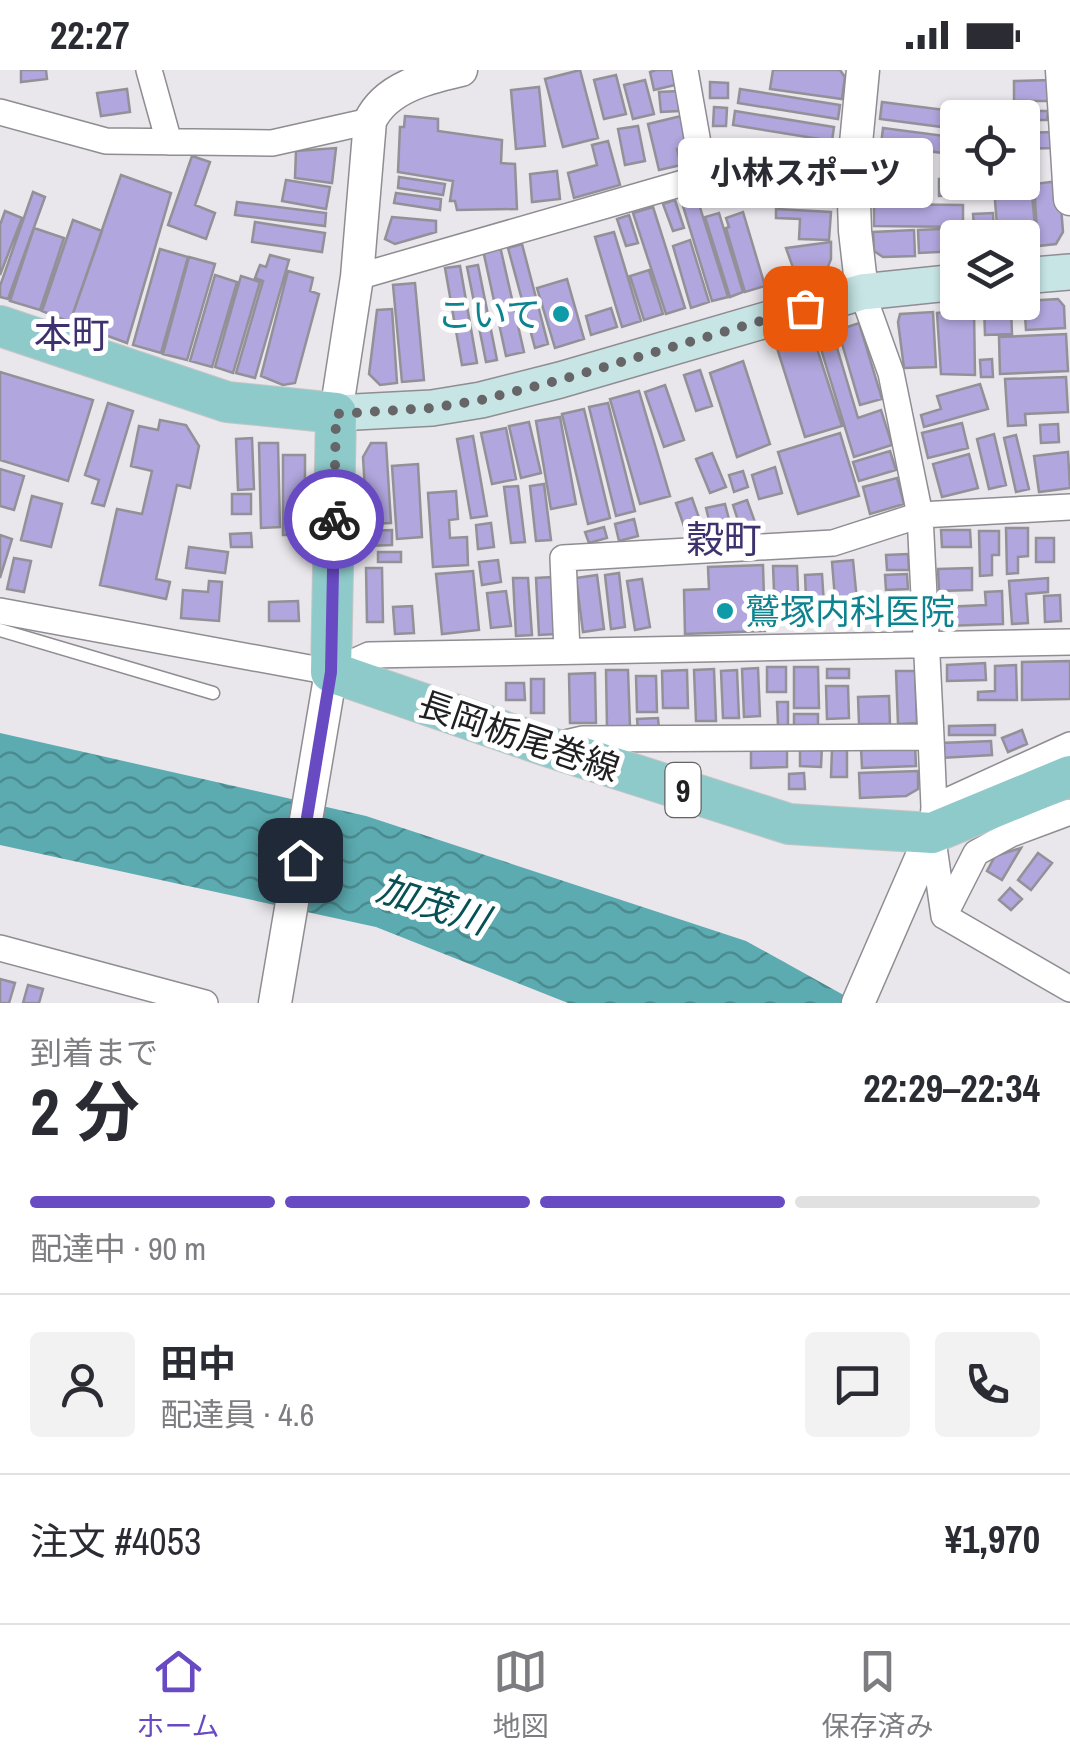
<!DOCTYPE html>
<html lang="ja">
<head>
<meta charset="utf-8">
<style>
  :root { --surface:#fff; --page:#f2f2f3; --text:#2b2b33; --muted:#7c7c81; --line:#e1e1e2; --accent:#684ac3 }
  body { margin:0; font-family:"Archivo Narrow","Noto Sans JP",sans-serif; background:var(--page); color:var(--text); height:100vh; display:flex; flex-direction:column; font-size:38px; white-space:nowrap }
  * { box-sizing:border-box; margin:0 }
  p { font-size:32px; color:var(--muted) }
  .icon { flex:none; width:55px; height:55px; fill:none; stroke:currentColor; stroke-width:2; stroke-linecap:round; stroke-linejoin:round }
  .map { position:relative; height:933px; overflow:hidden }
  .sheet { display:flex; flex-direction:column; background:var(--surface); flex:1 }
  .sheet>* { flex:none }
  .buttons { position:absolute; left:940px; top:30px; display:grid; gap:20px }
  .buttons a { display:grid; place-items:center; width:100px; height:100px; border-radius:10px; background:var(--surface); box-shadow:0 2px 8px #0004; font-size:50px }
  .pin { position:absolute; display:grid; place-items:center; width:85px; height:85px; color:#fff; margin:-42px; border-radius:20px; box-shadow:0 5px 15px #0006 }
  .courier { position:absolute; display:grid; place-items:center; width:100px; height:100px; margin:-50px; border:8px solid #684ac3; border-radius:50%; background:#fff; color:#222; box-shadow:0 2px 12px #0007 }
  .bubble { position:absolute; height:70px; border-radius:10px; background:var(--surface); box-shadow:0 2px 8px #0004; font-size:32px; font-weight:700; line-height:70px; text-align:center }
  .head em { font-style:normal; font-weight:700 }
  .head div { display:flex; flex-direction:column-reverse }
  .head { display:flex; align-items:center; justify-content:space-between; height:170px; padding:0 30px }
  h1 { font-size:65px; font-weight:700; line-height:75px }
  .bar { display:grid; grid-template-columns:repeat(4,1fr); gap:15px 10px; align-content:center; height:120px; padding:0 30px }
  .bar i { height:12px; border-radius:8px; background:var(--line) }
  .bar .selected { background:var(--accent) }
  .bar p { grid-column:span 4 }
  .line { display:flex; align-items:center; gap:25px; padding:0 30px; border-top:2px solid var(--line) }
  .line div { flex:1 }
  .round { display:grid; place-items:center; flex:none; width:105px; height:105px; border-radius:10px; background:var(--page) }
  .status { display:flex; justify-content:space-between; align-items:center; height:70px; padding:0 50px; background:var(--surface); direction:ltr }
  .status svg { height:28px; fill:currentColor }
  .tabs { display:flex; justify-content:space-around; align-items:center; height:140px; border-top:2px solid var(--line); background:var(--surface); font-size:28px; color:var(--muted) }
  .tabs a { display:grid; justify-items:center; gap:5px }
  .tabs .selected { color:var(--accent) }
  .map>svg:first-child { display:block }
  .water { fill:url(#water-waves) }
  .building { fill:#b1a6dd; stroke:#929197; stroke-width:2.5 }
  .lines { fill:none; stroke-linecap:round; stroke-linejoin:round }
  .service-casing { stroke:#8f8c92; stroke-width:15 }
  .minor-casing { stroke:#8f8c92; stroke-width:28 }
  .tertiary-casing { stroke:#8f8c92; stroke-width:35 }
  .secondary-casing { stroke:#8f8c92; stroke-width:38 }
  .primary-casing { stroke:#c5c5c5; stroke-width:42 }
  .service { stroke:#fff; stroke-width:12 }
  .minor { stroke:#fff; stroke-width:25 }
  .tertiary { stroke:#fff; stroke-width:32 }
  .secondary { stroke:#c7e5e5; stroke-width:35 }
  .primary { stroke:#8fcacb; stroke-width:40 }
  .done { stroke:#666568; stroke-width:10; stroke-dasharray:0 18 }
  .route { stroke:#684ac3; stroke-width:12 }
  .culture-dot { fill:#0f9aa8; stroke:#fff; stroke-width:4 }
  .labels { text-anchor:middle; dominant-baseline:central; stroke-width:10; stroke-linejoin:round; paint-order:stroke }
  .shield { fill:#fff; stroke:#636264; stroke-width:2.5 }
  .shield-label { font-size:32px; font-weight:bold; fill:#201f21 }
  .culture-label { font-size:35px; fill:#0d838f; stroke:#fff; text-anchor:end }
  .street-label { font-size:35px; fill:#201f21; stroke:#fff }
  .neighbourhood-label { font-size:38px; fill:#3e326e; stroke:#fff }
  .water-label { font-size:38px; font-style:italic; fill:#075155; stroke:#fff }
</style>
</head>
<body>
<div class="status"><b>22:27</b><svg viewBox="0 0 49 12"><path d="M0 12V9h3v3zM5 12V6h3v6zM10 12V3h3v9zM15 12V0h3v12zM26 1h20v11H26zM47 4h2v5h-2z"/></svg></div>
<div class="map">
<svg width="1070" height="933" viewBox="0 0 1070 933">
  <defs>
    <pattern id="water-waves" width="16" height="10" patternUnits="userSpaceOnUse" patternTransform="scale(2.5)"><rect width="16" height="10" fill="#5babb0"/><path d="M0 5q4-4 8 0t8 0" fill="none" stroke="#4b8b8f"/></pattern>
  </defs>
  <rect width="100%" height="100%" fill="#e9e6ec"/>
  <path class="water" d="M0,663L366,746L746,871L858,933H568L376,857L0,775Z"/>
  <path class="building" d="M21,0H46L47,9L21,12Z
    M580,0L598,68L563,77L545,9Z
    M676,0L679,14L654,20L650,2L656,0Z
    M773,0H840L845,7L842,29L770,19Z
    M616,5L626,44L604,49L594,10Z
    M645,10L654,44L633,49L624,15Z
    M1050,10V31H1014V11Z
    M710,12L728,13V28H710Z
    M539,17L545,76L516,79L511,20Z
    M127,19L130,42L101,46L97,23Z
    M740,19L840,35L838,49L738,33Z
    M678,21L679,41L661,42L659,22Z
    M882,32L945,40L942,57L880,49Z
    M714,37L727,38L726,56H713Z
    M735,41L834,57L832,71L733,55Z
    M1017,41H1048L1047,50H1022V48H1017Z
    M405,46L438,49V61L502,70L501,93L515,94L517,139L457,140L455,131H450L453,111L398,102L400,57H404Z
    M681,46L688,76L677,79L681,95L659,100L648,54Z
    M638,56L645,91L625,95L618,59Z
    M883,58L945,66L943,83L881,75Z
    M1052,62V78L1022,79V63Z
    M608,71L620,115L574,128L568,103L597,95L592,75Z
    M765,73L830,81L827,104L762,96Z
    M336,78L332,113L295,108L296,81Z
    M192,86L210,92L195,135L215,143L206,169L168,155Z
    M557,101L560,129L532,132L530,104Z
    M121,105L171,123L127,273L70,252Z
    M752,105L759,127L735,134L728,113Z
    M399,107L445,114L443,125L398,118Z
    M765,107L836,115L833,137L762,130Z
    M958,108V112H976L977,124L939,126V109Z
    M286,110L330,117L326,139L282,131Z
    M1059,111L1063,162L1056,174L1038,176L1034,114Z
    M1031,115L1037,177L1022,178V168H998L994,118Z
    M33,122L45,127L8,229L0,227V216Z
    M396,123L441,129L440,140L394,133Z
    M675,130L684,158L673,161L663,134Z
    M698,131L728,227L712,231L683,136Z
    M237,132L326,143L325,156L235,145Z
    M874,134L963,135V157L874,156Z
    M653,137L685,238L666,244L633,143Z
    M776,139L831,142L829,170L799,169L800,149L776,148Z
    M5,141L22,148L0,205V155Z
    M743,142L765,216L745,222L726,158L729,157L726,148Z
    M719,143L743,222L730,227L705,147Z
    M993,143L994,168H975L973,144Z
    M629,145L638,173L626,176L617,149Z
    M392,147L436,151V162L395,174L385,169Z
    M73,150L102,161L70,252L42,241Z
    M255,152L325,163L322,182L252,172Z
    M34,158L64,168L40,240L10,231Z
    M964,158L965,168H958V181L919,183L918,160Z
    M914,160L915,186L883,187L874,181L873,162Z
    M614,162L641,251L622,257L595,167Z
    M690,170L709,232L691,238L673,176Z
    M831,172V189L827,199L797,209L786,178Z
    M522,174L548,274L535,278L508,178Z
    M500,176L524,282L506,286L483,180Z
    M160,179L188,187L161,283L133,275Z
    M270,185L289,190L255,308L236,303L263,211L255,208L260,195L266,197Z
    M189,187L215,194L187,290L163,284Z
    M478,195L497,290L486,292L467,197Z
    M460,196L477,293L462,295L445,198Z
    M649,200L663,244L644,250L630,206Z
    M288,201L313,208L310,221L319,224L295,313L283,315L261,306Z
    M215,205L237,212L212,297L190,291Z
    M241,206L260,212L233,303L215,297Z
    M567,209L584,269L555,278L537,218Z
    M415,213L424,310L402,312L393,215Z
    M1058,229L1064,236L1065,258L1026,260L1024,231Z
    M1011,235L1012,264L985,265L984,236Z
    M611,238L617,257L591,265L586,246Z
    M392,239L397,313L380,315L369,304L377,240Z
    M974,240L975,305L941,304L937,243Z
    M933,242L936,297L904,298L898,252L900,244Z
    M859,253L882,329L860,335L838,260Z
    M832,261L858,348L881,340L892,375L854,387L817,266Z
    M1066,264L1068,301L1000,304L999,267Z
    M813,266L842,356L805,367L777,278Z
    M992,289L993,307H981L980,290Z
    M743,291L770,374L737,387L710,303Z
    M700,300L712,336L696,341L684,305Z
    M0,302L93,330L68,411L0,390Z
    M1066,307L1068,342L1025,344L1026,355L1008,356L1005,309Z
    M980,314L988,339L924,357L921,345L941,339L937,326Z
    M665,315L684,370L664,377L645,322Z
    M639,321L670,426L640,434L610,329Z
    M108,333L133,341L104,436L92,433L99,410L85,405Z
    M608,333L635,441L616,446L589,337Z
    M584,339L610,448L588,454L562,344Z
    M560,347L576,434L551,439L536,351Z
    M160,350L186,355L199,376L190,418L177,415L156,509L170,512L166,529L100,515L117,439L142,444L152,401L131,396L139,356L158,360Z
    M529,352L541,403L521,408L509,356Z
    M962,353L968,378L928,388L922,363Z
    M1058,354L1059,372L1041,373L1040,355Z
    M506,358L516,409L492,414L481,363Z
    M840,363L859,426L798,444L778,382Z
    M994,364L1006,415L989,419L977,369Z
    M1016,365L1029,419L1016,422L1004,368Z
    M473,366L487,446L471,448L457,369Z
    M252,368L254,419L238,420L236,369Z
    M259,373H278L280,457L261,458Z
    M371,373H386L391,453L367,454L363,387Z
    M890,381L896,400L859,411L853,392Z
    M1068,382L1070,418L1039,422L1034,386Z
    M712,383L726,417L710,423L696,389Z
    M969,384L978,418L942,427L933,394Z
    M283,385H305V465H283Z
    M418,394L422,467L397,469L392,396Z
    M775,397L782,423L759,429L752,405Z
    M0,399L24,406L14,440L0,436Z
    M743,401L748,417L734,422L729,405Z
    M897,408L904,434L870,444L863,417Z
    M544,414L551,470L536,471L530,416Z
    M518,416L525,472L511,473L504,417Z
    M456,421L458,449L449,450L450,468L467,467L468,495L433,497L428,423Z
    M232,424H251V444H232Z
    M32,426L62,434L51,477L21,470Z
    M692,428L704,462L688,468L676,433Z
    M747,430L756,455L741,460L733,435Z
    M725,434L732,461L713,466L706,438Z
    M634,449L638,466L619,471L615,454Z
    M491,453L494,477L478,479L476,455Z
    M604,457L607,468L589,473L585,462Z
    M1006,458H1028V486L1018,487V503L1007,504Z
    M392,460V475L365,476V461Z
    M941,460H970L971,477H942Z
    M979,461H999V485H992V505L980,506Z
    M251,463L252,477H231L230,464Z
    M0,465L12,469L0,508Z
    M1036,468H1054V492H1036Z
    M189,477L228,482L225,503L186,498Z
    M378,482H401V492H378Z
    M908,484L909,500H887L886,485Z
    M14,488L31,491L24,522L7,519Z
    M498,490L501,512L482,515L479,492Z
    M853,490L859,551L837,553L832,492Z
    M763,495L765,561L685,564L684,520L709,519L708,497Z
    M773,496H797L799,544L775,545Z
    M366,498H382L383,552H367Z
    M972,498V520L939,521L938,499Z
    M473,501L479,560L442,564L436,504Z
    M619,503L625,557L611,559L605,505Z
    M822,504L825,551L807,552L805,505Z
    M907,504L908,519L886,520L885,505Z
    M597,505L604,559L583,562L576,508Z
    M552,507L555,564L539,565L536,508Z
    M513,508H528L532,565L516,566Z
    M1048,508V522L1026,524L1028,553L1012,554L1009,511Z
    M642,509L650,557L635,560L627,511Z
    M209,511L222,512L219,551L181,548L183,520L208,522Z
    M506,521L511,556L491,558L487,523Z
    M1002,521L1003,554L944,556L943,537L986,535L985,522Z
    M890,525H912V556L890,557Z
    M1060,525L1061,551L1045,552L1044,526Z
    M298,531L299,551H269V532Z
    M412,536L414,563L395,564L393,537Z
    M1070,591V629L1022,630V592Z
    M985,593L986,610L947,611V595Z
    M1016,595L1017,630H978V622L995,621V596Z
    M767,597H786V622H767Z
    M794,597H818L819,638H794Z
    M758,598L760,646L744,647L742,599Z
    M714,599L716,651H696L694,600Z
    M827,599H849V608H827Z
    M606,600H628L630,657H607Z
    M687,600L688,638H663L662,601Z
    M737,600L739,648H723L721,601Z
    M896,601H915L917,653L898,654Z
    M595,603L596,653H570L569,604Z
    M636,606H656L657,642H637Z
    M531,609H544V643H531Z
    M506,613H524L525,630H506Z
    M826,616H848L849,648L827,649Z
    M889,626L890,654H859L858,627Z
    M777,632H788V656H778Z
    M794,644H818V658H794Z
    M658,648L659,659L638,660L637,649Z
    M995,655V665H949V656Z
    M1022,660L1027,674L1008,682L1002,668Z
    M991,671L992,685L941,688L940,673Z
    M787,675V697L751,698V676Z
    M800,675H822L821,697L800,696Z
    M915,675L916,696L862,698L861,678Z
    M832,679H847V707H831Z
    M918,701V719L906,726L860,728L859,703Z
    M804,703L805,719H789V704Z
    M1021,778L1002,810L987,801L995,786Z
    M1038,783L1052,793L1031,820L1018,810Z
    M1010,818L1022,829L1011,840L999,830Z
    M0,909L15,913L9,933H0Z
    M28,915L43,919L39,933H23Z"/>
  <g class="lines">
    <g class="service-casing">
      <path id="service" d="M0,560L213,623"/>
    </g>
    <g class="minor-casing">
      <path id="minor" d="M149,0L169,72
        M0,42L106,71L272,73L370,51
        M357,207L704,107L685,0
        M862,222L891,303L920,445L931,667L934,737L932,763L944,846L1070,919
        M0,541L331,602L369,585L1070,572
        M567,581L563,488L833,473L920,445L1070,437
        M557,675L583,669L931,667
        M934,737L1070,675
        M944,846L976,783L1011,764L1070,742
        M0,878L205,933"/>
    </g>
    <g class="tertiary-casing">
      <path id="tertiary" d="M1062,0L1070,129
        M862,222L855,161L853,105L863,0
        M336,343L357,207L370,51C386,17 427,8 461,0
        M275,933L331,602
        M858,933L932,763"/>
    </g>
    <g class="secondary-casing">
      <path id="secondary" d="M1022,206L1070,202
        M336,343L432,338L481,330L560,310L862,222L958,212"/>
    </g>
    <g class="primary-casing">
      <path id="primary" d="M0,256L227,332L336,343L331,602L549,677L789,754L932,763L1070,706"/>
    </g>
    <use href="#service" class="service"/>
    <use href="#minor" class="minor"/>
    <use href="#tertiary" class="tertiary"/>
    <use href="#secondary" class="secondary"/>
    <use href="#primary" class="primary"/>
  </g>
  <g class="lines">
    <path class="done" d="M334,449L336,344L432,338L481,330L560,310L805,238"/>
    <path class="route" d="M300,790L331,602L334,449"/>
  </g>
  <g class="culture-dot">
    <circle cx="561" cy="244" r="10"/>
    <circle cx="725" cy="541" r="10"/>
  </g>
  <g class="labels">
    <rect class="shield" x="665.5" y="693" width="35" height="54" rx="8"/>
    <g class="shield-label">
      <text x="683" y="720">9</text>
    </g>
    <g class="culture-label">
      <text x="541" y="244">こいて</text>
      <text x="745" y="541" text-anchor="start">鷲塚内科医院</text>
    </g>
    <g class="street-label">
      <text transform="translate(519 666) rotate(19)">長岡栃尾巻線</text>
    </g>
    <g class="neighbourhood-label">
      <text x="72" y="264">本町</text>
      <text x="724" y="469">穀町</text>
    </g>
    <g class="water-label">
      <text transform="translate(433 834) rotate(18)">加茂川</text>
    </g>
  </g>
</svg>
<div class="buttons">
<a><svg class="icon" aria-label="locate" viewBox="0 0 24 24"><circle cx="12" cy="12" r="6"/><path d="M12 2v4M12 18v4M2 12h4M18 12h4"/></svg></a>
<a><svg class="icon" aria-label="layers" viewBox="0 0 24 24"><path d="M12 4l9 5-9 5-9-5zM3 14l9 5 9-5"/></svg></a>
</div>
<div class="pin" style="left:805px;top:238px;background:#ea580c"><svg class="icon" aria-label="bag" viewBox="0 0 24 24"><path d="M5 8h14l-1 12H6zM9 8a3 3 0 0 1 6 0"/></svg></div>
<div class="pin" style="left:300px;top:790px;background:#1f2937"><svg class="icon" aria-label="home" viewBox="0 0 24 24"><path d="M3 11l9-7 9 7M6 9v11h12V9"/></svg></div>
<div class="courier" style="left:334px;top:449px"><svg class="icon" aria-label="bike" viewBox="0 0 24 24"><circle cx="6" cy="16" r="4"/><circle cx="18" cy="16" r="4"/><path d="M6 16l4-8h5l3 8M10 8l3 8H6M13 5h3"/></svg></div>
<div class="bubble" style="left:678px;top:68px;width:255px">小林スポーツ</div>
</div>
<section class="sheet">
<div class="head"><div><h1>2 分</h1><p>到着まで</p></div><em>22:29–22:34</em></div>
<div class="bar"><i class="selected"></i><i class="selected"></i><i class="selected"></i><i></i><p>配達中 · 90 m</p></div>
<div class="line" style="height:180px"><a class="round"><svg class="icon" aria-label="person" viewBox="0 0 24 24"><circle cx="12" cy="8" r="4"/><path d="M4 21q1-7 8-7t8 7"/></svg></a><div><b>田中</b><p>配達員 · 4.6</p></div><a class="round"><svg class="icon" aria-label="chat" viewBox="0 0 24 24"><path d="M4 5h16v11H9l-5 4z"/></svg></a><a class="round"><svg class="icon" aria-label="phone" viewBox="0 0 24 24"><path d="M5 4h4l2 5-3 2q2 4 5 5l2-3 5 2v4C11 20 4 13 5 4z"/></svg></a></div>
<div class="line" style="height:130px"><div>注文 #4053</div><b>¥1,970</b></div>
</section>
<nav class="tabs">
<a class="selected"><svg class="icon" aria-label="home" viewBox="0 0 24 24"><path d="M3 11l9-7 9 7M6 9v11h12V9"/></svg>ホーム</a>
<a><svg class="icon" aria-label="map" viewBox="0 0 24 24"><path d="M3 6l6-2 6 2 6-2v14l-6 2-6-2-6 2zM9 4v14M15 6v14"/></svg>地図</a>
<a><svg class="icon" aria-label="saved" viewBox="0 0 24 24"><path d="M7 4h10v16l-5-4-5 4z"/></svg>保存済み</a>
</nav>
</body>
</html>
